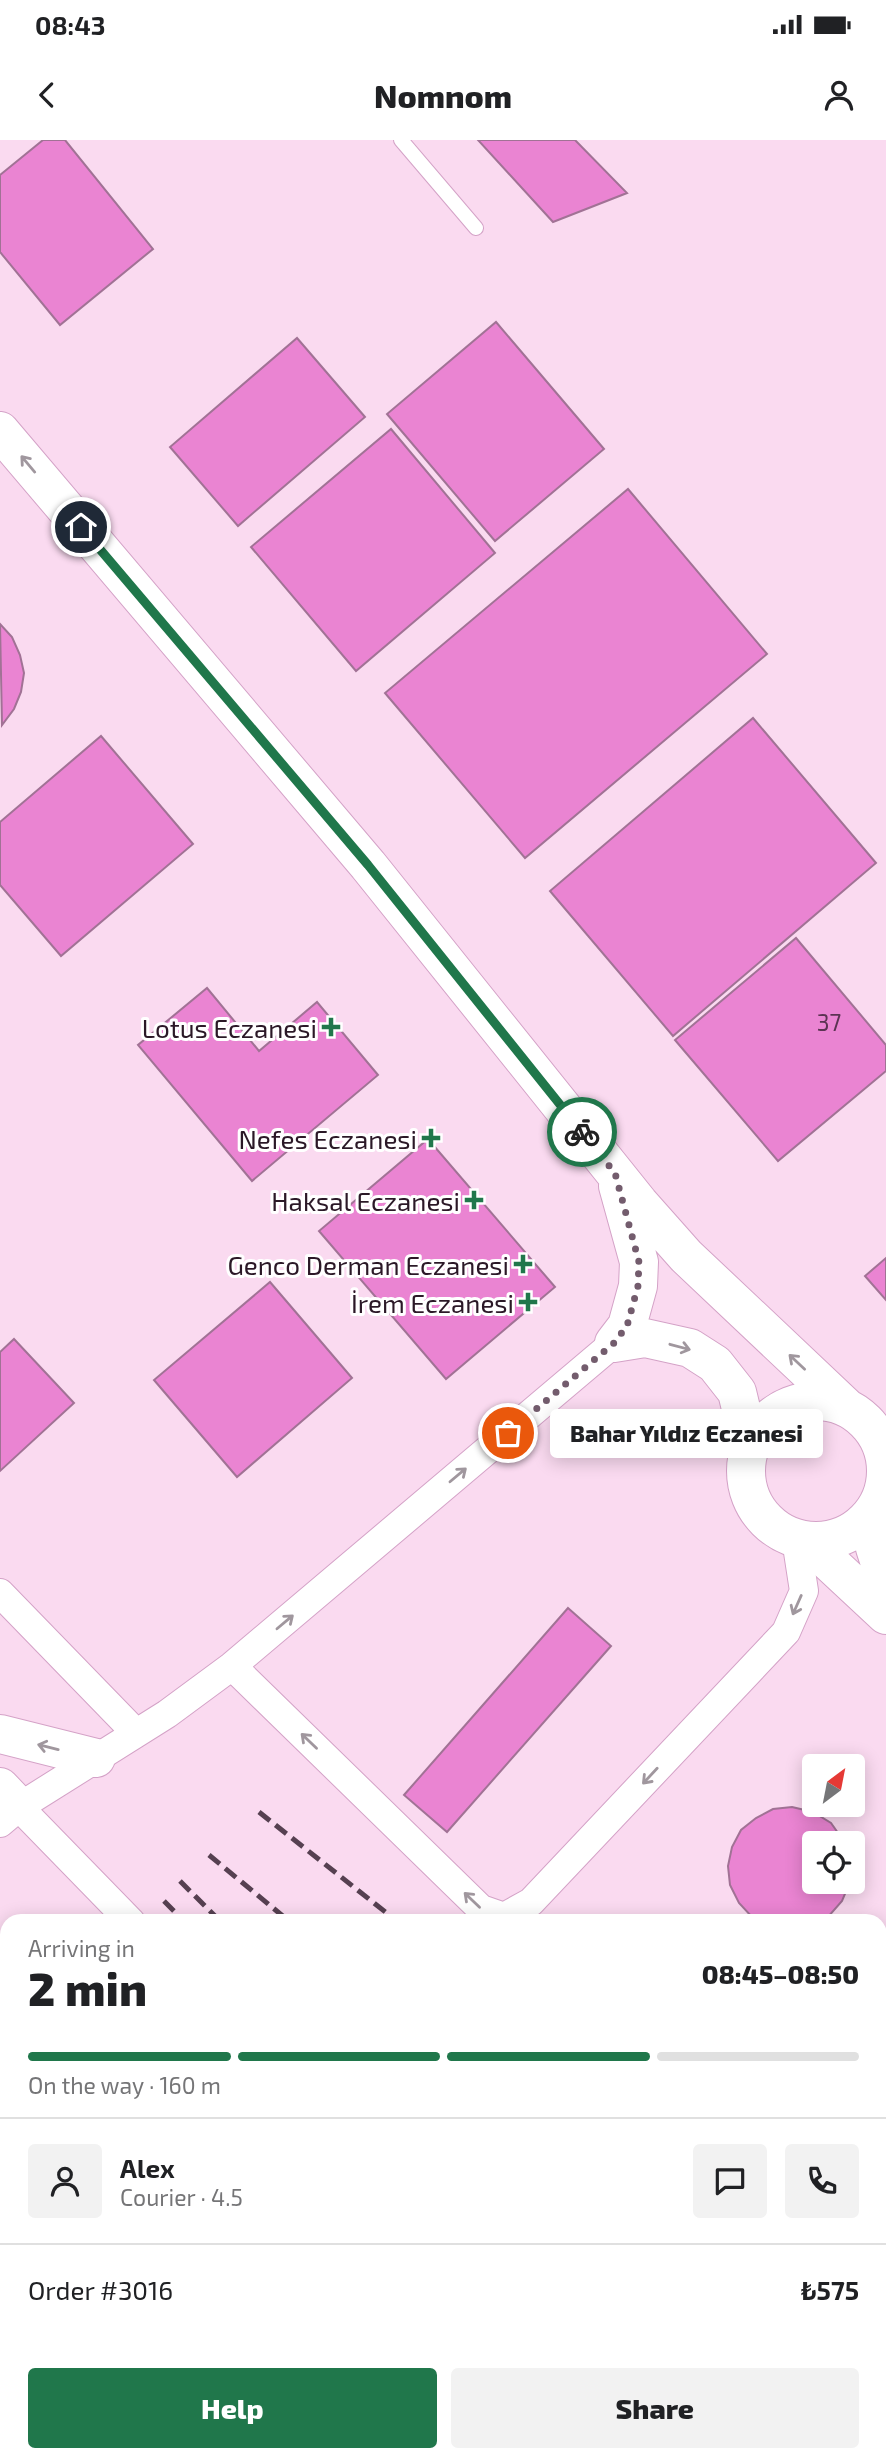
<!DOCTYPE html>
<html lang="en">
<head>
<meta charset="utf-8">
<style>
  :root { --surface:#fff; --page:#f2f2f2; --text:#202124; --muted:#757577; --line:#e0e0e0; --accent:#20774b }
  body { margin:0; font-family:"Exo 2",sans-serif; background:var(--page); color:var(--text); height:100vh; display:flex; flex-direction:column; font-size:26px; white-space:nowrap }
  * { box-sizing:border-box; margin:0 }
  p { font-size:23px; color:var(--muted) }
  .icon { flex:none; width:38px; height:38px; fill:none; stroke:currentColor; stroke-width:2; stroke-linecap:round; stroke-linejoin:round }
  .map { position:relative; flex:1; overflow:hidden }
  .panel { position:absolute; left:0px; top:1774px; width:887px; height:548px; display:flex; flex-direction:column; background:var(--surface); border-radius:21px 21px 0 0; box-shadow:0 4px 18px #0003 }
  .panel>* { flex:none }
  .needle { width:46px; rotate:32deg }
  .buttons { position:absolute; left:802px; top:1614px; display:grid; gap:14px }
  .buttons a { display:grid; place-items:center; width:63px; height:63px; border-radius:7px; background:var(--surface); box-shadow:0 4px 18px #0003; font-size:35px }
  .pin { position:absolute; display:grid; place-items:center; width:60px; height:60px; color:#fff; margin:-30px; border:4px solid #fff; border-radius:50%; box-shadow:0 2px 7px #0007 }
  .courier { position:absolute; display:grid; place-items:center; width:70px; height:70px; margin:-35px; border:5px solid #20774b; border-radius:50%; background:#fff; color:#222; box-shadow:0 2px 9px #0007 }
  .bubble { position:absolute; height:49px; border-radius:7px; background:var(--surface); box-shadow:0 4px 18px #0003; font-size:23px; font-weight:800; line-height:49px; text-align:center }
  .overview em { font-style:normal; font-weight:800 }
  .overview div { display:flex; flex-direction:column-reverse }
  .overview { display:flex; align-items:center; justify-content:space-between; height:119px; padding:0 28px }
  h1 { font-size:46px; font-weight:800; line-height:52px }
  .bar { display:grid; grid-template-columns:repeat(4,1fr); gap:10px 7px; align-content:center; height:84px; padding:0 28px }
  .bar i { height:9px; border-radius:5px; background:var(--line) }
  .bar .active { background:var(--accent) }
  .bar p { grid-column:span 4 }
  .line { display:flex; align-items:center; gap:18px; padding:0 28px; border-top:2px solid var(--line) }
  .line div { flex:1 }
  .round { display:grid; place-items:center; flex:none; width:74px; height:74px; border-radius:7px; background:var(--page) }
  .primary-button { display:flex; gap:14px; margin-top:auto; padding:14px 28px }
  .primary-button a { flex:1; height:80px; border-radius:7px; background:var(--accent); color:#fff; font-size:28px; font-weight:800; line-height:80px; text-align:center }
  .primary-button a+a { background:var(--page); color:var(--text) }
  .status { display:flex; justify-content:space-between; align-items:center; height:49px; padding:0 35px; background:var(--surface); direction:ltr }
  .status svg { height:19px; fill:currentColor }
  header { display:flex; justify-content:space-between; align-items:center; height:91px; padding:0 28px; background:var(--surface); font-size:32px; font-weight:800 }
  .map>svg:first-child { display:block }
  .building { fill:#ea84d2; stroke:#a17295; stroke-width:2 }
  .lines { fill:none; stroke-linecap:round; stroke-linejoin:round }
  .lane-casing { stroke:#d4a2c7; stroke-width:16 }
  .street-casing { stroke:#d4a2c7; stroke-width:30 }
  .secondary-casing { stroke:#d4a2c7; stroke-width:40 }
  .lane { stroke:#fff; stroke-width:14 }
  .street { stroke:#fff; stroke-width:28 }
  .secondary { stroke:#fff; stroke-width:38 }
  .rail { stroke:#564051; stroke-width:5; stroke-dasharray:14 7; stroke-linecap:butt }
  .oneway { stroke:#a0979e }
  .done { stroke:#735c6d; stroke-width:7; stroke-dasharray:0 12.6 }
  .route { stroke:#20774b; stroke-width:9 }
  .poi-dot { fill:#20774b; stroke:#fff; stroke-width:2.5 }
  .labels { text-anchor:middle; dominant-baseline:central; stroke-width:6; stroke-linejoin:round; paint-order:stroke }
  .number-label { font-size:23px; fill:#5b3352 }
  .poi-label { font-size:26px; fill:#2b1827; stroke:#fff; text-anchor:end }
</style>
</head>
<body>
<div class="status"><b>08:43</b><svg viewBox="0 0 49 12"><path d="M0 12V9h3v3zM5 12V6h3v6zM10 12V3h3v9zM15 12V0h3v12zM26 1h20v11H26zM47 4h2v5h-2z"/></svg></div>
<header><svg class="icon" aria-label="back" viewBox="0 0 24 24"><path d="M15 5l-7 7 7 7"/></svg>Nomnom<svg class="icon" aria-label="person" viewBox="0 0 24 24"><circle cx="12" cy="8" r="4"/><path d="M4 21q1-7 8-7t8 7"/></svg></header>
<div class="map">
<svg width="886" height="2322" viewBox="0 0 886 2322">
  <rect width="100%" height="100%" fill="#fadaf0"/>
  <path class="building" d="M43,0H65L153,109L60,185L0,112V35Z
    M478,0H575L627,53L553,82Z
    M496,182L604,309L495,401L387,274Z
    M297,198L365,277L238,386L170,307Z
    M391,289L495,413L356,531L251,407Z
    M628,349L767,514L525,718L385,553Z
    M0,484L12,497L20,515L24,533L21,552L14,569L2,585Z
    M753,578L876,723L673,896L550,751Z
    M101,596L193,704L61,816L0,745V682Z
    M796,798L886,905V931L778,1021L675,900Z
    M207,848L259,911L317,862L378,935L252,1041L138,905Z
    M428,999L555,1147L446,1239L319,1091Z
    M886,1118V1160L865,1136Z
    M270,1142L352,1238L237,1337L154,1240Z
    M14,1199L74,1263L0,1331V1212Z
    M568,1468L611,1506L447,1692L404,1655Z
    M792,1667L813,1672L831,1683L845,1703H814V1741L850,1742L842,1761L828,1777L819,1782H760L752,1777L739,1763L730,1745L728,1726L732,1707L741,1690L756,1678L773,1669Z
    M886,1812V1936L880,1932V1821Z
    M883,1965L886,1967V2079L880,2075V1969Z
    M7,2086V2144L0,2140V2097Z"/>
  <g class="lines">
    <g class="lane-casing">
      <path id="lane" d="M401,0L476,88"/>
    </g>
    <g class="street-casing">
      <path id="street" d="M0,1453L136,1593
        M232,1526L481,1769L504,1777L531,1762L786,1492L804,1451L796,1399
        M19,1667L131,1782
        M0,1683L19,1667L167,1574L232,1526L614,1203
        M0,1980L7,1985
        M468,2315L478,2322
        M723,2315L732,2322"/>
    </g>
    <g class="secondary-casing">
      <path id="secondary" d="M0,291L368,725L639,1063L686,1116L847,1268
        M614,1203L645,1198L690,1208L715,1224L737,1252L750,1306
        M614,1203L627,1186L638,1146L639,1122L618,1046
        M746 1331a70 70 0 1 1 140 0a70 70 0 1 1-140 0Z
        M886,1364L877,1367L875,1408L886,1442
        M796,1399L827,1420L886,1475
        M0,1594L96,1618
        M0,1647L19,1667"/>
    </g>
    <use href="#lane" class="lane"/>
    <use href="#street" class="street"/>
    <use href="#secondary" class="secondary"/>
    <path class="rail" d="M259,1672L398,1782
      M209,1715L290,1782
      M180,1741L221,1782
      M164,1761L185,1782
      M880,2172L886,2177
      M880,2264L886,2269
      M811,2315L820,2322
      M850,2315L859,2322"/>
  </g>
  <defs><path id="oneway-shaft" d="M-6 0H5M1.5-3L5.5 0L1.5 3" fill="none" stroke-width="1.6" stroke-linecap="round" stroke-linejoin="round" transform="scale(1.75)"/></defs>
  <g class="oneway">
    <use href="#oneway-shaft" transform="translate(28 324) rotate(-130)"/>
    <use href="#oneway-shaft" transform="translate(680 1207) rotate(15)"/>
    <use href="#oneway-shaft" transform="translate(797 1222) rotate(-137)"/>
    <use href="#oneway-shaft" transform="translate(458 1335) rotate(-40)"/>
    <use href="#oneway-shaft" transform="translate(797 1465) rotate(114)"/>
    <use href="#oneway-shaft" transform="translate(285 1482) rotate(-40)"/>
    <use href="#oneway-shaft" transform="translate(309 1601) rotate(-136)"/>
    <use href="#oneway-shaft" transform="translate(48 1607) rotate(-166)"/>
    <use href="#oneway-shaft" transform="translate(650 1636) rotate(133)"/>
    <use href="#oneway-shaft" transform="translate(472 1760) rotate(-136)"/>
  </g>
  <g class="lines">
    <path class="done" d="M508,1293L614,1203L627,1186L638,1146L639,1122L615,1033L582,992"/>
    <path class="route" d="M81,387L368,725L582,992"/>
  </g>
  <g class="poi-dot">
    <path d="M327.5 876.5h7v7h7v7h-7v7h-7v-7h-7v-7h7z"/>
    <path d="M427.5 987.5h7v7h7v7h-7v7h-7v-7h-7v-7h7z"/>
    <path d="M470.5 1049.5h7v7h7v7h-7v7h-7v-7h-7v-7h7z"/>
    <path d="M519.5 1113.5h7v7h7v7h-7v7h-7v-7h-7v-7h7z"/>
    <path d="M524.5 1151.5h7v7h7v7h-7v7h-7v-7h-7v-7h7z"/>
  </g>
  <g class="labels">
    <g class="number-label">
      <text x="829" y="882">37</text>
    </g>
    <g class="poi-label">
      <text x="317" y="887">Lotus Eczanesi</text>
      <text x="417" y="998">Nefes Eczanesi</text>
      <text x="460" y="1060">Haksal Eczanesi</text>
      <text x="509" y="1124">Genco Derman Eczanesi</text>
      <text x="514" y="1162">İrem Eczanesi</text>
    </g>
  </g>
</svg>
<div class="buttons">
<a><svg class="needle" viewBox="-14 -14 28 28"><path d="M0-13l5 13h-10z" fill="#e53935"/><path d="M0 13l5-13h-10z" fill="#757577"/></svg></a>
<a><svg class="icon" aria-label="locate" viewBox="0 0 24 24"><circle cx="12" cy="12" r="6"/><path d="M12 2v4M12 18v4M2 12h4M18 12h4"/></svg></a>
</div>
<div class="pin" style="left:508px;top:1293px;background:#ea580c"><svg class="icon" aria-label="bag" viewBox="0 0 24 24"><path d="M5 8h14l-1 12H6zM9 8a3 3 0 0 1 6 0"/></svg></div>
<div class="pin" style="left:81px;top:387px;background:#1f2937"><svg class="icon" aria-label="home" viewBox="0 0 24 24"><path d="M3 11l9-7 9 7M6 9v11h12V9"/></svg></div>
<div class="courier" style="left:582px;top:992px"><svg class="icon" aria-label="bike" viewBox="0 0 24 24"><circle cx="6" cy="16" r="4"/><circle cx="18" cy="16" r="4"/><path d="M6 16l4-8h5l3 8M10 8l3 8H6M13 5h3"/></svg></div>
<div class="bubble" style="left:550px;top:1269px;width:273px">Bahar Yıldız Eczanesi</div>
<section class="panel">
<div class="overview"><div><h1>2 min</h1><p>Arriving in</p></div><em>08:45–08:50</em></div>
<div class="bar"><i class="active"></i><i class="active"></i><i class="active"></i><i></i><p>On the way · 160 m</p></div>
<div class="line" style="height:126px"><a class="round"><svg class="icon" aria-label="person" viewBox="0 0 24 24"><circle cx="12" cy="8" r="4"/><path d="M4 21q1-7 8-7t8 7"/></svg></a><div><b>Alex</b><p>Courier · 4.5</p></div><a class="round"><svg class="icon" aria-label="chat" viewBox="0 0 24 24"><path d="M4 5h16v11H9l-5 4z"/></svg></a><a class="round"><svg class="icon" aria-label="phone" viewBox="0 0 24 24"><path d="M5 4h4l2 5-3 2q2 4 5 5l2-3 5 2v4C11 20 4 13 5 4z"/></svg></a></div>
<div class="line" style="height:91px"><div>Order #3016</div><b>₺575</b></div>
<div class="primary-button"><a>Help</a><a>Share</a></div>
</section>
</div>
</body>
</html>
